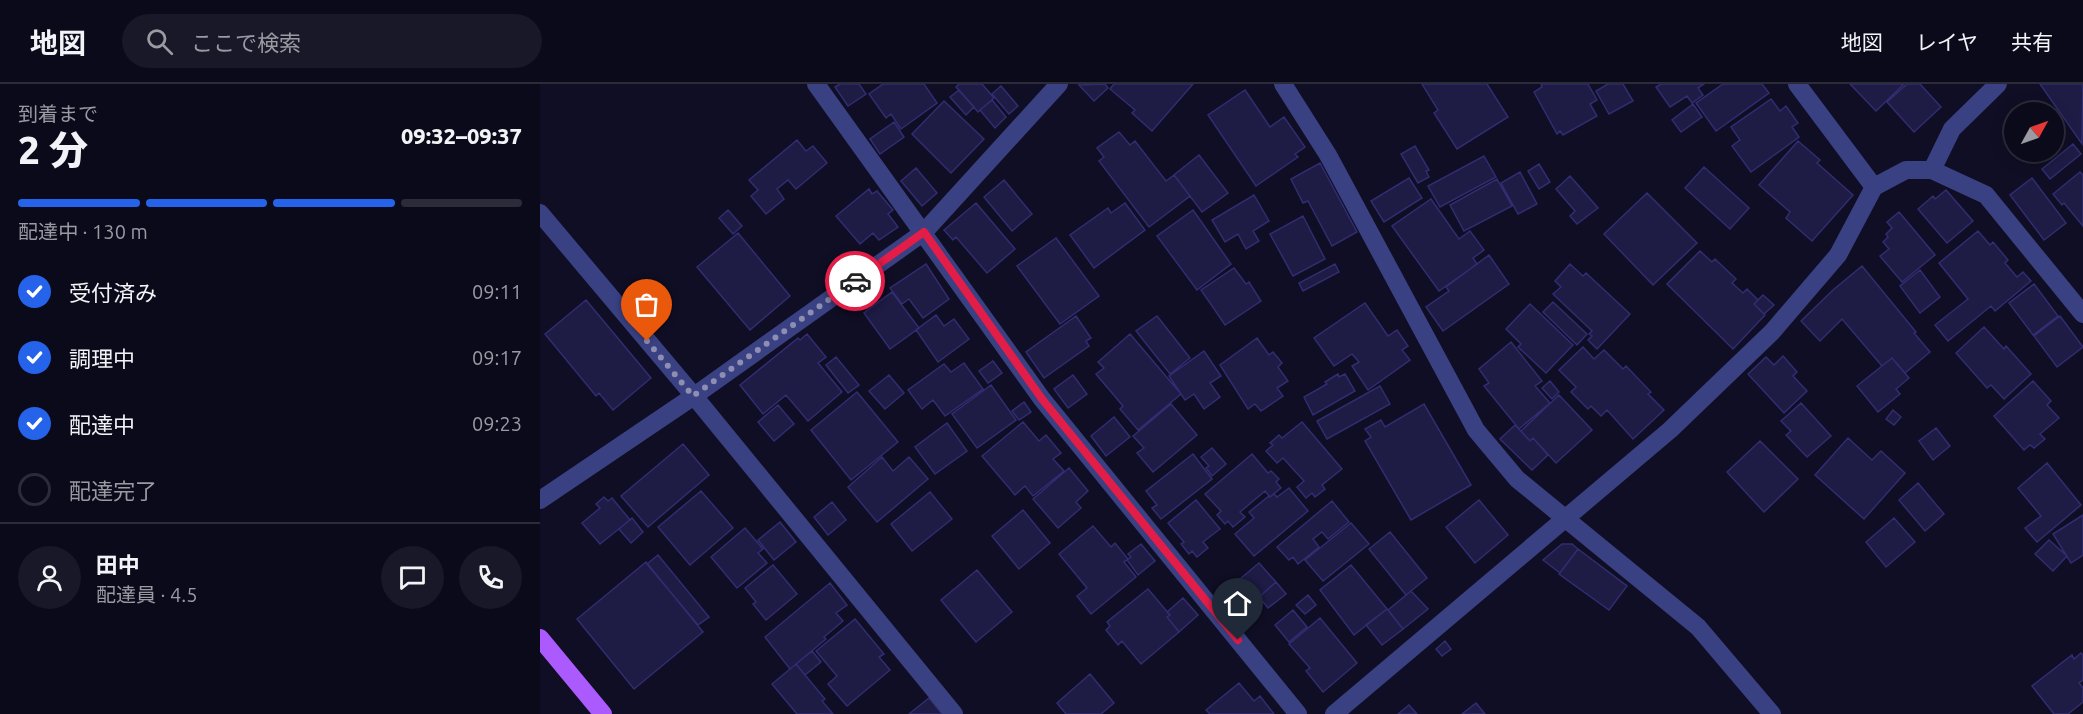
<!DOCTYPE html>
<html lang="ja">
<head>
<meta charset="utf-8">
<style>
  :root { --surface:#0b0a1b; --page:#191828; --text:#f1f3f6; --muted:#9a9aa3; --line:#2b2b3a; --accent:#2563eb }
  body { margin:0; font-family:Ubuntu,"Noto Sans JP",sans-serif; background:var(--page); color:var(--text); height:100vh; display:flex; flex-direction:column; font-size:22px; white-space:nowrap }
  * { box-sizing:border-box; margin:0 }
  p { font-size:20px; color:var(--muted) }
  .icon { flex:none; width:33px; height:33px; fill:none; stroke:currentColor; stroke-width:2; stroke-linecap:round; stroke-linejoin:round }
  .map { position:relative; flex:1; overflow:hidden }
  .side { display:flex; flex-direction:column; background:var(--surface); width:540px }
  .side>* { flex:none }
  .needle { width:39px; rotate:50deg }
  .buttons { position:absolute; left:1464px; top:18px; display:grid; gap:12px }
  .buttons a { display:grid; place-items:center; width:60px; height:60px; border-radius:50%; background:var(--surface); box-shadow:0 3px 15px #0003,0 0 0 2px var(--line); font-size:30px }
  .pin { position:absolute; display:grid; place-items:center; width:51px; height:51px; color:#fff; margin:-62px -26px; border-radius:50% 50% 50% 0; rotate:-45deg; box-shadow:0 0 6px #0007 }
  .pin .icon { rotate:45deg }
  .courier { position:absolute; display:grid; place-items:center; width:60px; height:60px; margin:-30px; border:4px solid #e11d48; border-radius:50%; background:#fff; color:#222; box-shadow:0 2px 8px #0007 }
  .head em { font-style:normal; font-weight:800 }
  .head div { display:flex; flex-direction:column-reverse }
  .head { display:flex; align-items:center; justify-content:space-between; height:102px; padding:0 18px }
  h1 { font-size:39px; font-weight:800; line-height:45px }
  .bar { display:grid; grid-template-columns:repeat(4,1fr); gap:9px 6px; align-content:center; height:72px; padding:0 18px }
  .bar i { height:8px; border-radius:4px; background:var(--line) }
  .bar .selected { background:var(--accent) }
  .bar p { grid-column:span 4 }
  .line { display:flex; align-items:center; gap:15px; padding:0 18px; border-top:2px solid var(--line) }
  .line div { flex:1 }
  .round { display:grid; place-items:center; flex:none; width:63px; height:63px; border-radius:32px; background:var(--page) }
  ol { padding:0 18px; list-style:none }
  li { display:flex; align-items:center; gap:18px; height:66px }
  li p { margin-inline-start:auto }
  li .icon { padding:6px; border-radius:50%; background:var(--accent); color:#fff; stroke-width:4 }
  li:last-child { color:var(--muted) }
  li i { width:33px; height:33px; border:3px solid var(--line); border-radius:50% }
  header { display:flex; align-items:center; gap:36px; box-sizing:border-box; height:84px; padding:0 30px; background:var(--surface); border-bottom:2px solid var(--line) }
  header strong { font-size:28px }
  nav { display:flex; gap:33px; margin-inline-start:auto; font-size:21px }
  .search { width:420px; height:54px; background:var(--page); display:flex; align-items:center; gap:15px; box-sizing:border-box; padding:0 21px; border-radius:33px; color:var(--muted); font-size:22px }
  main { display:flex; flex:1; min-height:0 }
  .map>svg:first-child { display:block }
  .building { fill:#1e1b45; stroke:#312d71; stroke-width:1.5 }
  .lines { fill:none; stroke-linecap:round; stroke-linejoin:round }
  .minor { stroke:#3a4183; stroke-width:18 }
  .major { stroke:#ab5afe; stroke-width:18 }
  .done { stroke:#8e8eb2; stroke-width:6; stroke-dasharray:0 10.8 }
  .route { stroke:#e11d48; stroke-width:8 }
</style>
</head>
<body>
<header>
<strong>地図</strong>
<div class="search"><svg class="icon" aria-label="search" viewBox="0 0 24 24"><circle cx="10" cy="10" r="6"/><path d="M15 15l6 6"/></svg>ここで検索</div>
<nav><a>地図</a><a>レイヤ</a><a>共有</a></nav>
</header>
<main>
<section class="side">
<div class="head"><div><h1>2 分</h1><p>到着まで</p></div><em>09:32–09:37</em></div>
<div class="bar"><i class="selected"></i><i class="selected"></i><i class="selected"></i><i></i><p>配達中 · 130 m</p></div>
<ol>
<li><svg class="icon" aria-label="check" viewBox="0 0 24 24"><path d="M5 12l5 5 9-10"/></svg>受付済み<p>09:11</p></li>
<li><svg class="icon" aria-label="check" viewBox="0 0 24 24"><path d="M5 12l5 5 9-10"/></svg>調理中<p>09:17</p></li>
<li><svg class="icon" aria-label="check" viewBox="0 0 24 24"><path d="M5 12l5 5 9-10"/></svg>配達中<p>09:23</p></li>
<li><i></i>配達完了</li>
</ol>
<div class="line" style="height:108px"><a class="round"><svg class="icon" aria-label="person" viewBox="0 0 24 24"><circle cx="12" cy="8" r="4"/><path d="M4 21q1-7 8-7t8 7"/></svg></a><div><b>田中</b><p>配達員 · 4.5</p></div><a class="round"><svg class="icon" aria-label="chat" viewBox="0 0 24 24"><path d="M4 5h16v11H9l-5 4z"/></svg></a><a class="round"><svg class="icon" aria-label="phone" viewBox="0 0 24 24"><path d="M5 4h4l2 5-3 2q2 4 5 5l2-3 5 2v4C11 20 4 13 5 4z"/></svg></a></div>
</section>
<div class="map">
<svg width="1543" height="630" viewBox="0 0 1543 630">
  <rect width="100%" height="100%" fill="#0f0e24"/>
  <path class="building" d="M300,0H319L326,10L308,22L295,3Z
    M343,0H384L397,19L361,45L351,30L346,34L329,10Z
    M419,0H442L454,14L438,28L416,3Z
    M565,0L568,4L554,17L539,1Z
    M574,0H653L612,47L592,29L595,26L570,5Z
    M882,0H947L968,33L917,65L894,29L898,26Z
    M1001,0H1048L1057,16L1050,20L1057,32L1023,51L1020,47L1017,50L994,8L1002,3Z
    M1068,0H1083L1093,17L1069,30L1056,7Z
    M1121,0H1164L1158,4L1163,11L1152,19L1147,12L1130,23L1116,3Z
    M1183,0H1222L1229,9L1176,47L1156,19Z
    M1310,0H1364L1336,27Z
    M1367,0H1380L1401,23L1374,48L1347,18Z
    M1500,0H1543L1542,60Z
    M461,2L478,22L469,30L452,10Z
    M419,6L434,23L426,31L410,13Z
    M705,6L730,43L744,33L765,63L755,70L758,73L716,102L668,31Z
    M1231,15L1240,27L1246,22L1258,39L1252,43L1259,53L1211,88L1192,62L1200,56L1191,43Z
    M452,16L466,33L455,44L440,26Z
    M404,17L444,55L411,89L372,50Z
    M1153,20L1162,33L1141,48L1132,36Z
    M354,38L364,53L340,70L330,55Z
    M579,48L590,61L595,57L626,97L634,91L650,112L609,143L559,77L564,73L557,64Z
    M257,56L266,67L273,62L287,79L256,105L248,96L237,105L244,115L226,130L211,112L218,106L209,96Z
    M1258,57L1280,76L1277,79L1313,111L1272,157L1246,134L1250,128L1219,101Z
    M1533,60L1541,70L1510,95L1502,85Z
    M875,62L889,86L886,87L889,93L878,99L861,70Z
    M659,71L688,109L662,128L634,91Z
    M944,72L956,93L900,123L888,102Z
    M780,79L817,148L792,162L768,117L763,119L751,95Z
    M999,80L1010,98L999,105L988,87Z
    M1164,83L1209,124L1190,145L1145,104Z
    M376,84L397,109L382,122L361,97Z
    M980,88L997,120L978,130L961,99Z
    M1540,88L1543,91V142L1524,119L1522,121L1513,110Z
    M1030,92L1058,124L1037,140L1030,132L1035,127L1016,105Z
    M869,94L882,114L844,138L831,117Z
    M1492,94L1526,139L1504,156L1470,111Z
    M957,95L972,122L924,147L910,121Z
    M464,96L492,130L472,147L444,113Z
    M329,105L332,110L337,107L353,126L348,130L358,143L339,156L333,149L320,160L296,132Z
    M1406,106L1433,137L1407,159L1378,125L1393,112L1395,115Z
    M1107,109L1157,159L1113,201L1064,150Z
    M714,111L729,137L713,147L719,157L706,165L698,150L685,158L672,136Z
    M891,115L919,155L930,147L944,166L933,174L937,180L899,207L852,142Z
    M436,119L475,165L447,189L416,153L413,156L404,146Z
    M585,119L605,146L554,184L530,151L568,124L571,129Z
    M188,126L202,142L193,150L179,134Z
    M653,126L691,180L657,206L617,152Z
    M1359,128L1395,171L1362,198L1340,172L1349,165L1343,158L1348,153L1346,150L1352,144L1347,138Z
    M763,132L785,175L753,192L730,150Z
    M1438,147L1450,161L1453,158L1468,176L1465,179L1477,193L1483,188L1491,197L1455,227L1451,222L1408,257L1395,241L1428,215L1399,179Z
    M198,149L250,212L210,246L157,183Z
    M516,154L559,212L520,240L477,182Z
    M1160,167L1172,178L1175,175L1196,195L1192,199L1203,209L1207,205L1218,216L1214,220L1225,231L1193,265L1127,200Z
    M949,171L969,200L903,247L886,223L909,207L906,203Z
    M386,180L409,215L383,234L369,215L362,220L350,204Z
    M795,180L799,188L763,207L759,199Z
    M1030,180L1043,192L1046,189L1090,230L1057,265L1048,256L1052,252L1049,250L1052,247L1013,210L1021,203L1015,197Z
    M1322,182L1376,248L1374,249L1390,268L1365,289L1352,274L1342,282L1302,235L1280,257L1261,237L1293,206Z
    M694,184L706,200L709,198L721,217L685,241L661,206Z
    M1380,186L1400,213L1380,229L1360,202Z
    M1494,200L1518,232L1493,251L1469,219Z
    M352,208L379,244L350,265L324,229Z
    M1223,211L1234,221L1224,230L1214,220Z
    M46,216L111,294L73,326L59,309L56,312L5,250Z
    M1013,218L1047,250L1037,261L1003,228Z
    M825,219L848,252L857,246L868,262L862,266L870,276L828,306L812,282L819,278L812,270L794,282L774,254Z
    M990,220L1033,261L1006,289L978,263L981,260L966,245Z
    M396,231L404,242L414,235L429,255L398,278L376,246Z
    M536,232L551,254L546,257L549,262L504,294L486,268Z
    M617,232L650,274L630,290L596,247Z
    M1520,232L1543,263L1517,283L1494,252Z
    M1444,243L1464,265L1466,262L1491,290L1464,315L1451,301L1447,304L1416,269Z
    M267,250L286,273L278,279L302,308L268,337L246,311L223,330L200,301L258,254L260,256Z
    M590,250L641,310L598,346L580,325L583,322L556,290L564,284L558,278Z
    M717,254L729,271L733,268L742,279L738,283L748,297L737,304L743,312L721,327L715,320L708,325L680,281Z
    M971,258L1002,297L995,302L1010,319L979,345L944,302L949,299L939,285Z
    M1043,263L1054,275L1064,266L1083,285L1086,282L1111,308L1108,310L1124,326L1093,355L1067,326L1061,332L1051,322L1048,325L1031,308L1036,303L1019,286Z
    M664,267L681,292L670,299L680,313L664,325L654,310L645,316L629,292Z
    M1243,272L1257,288L1253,292L1267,307L1244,329L1208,290L1226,273L1234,281Z
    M296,273L319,301L308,309L286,281Z
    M1352,274L1369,294L1356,305L1360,310L1338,328L1317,302Z
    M453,277L462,289L448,299L439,287Z
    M424,279L443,305L405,332L393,316L382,325L368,306L404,280L411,288Z
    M798,290L799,293L805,290L815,307L773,331L764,313L787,300L785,298Z
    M349,291L364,309L345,325L329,307Z
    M533,291L547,310L528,324L514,305Z
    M1010,297L1019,308L1012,315L1002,304Z
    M1493,297L1511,317L1507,321L1519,334L1500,350L1505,355L1494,364L1490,361L1484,366L1454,332Z
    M451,301L476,336L437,364L412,330Z
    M840,302L850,320L787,355L777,337Z
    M317,308L358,358L311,396L271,346Z
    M1019,311L1052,346L1016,379L993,354L990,357L981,347Z
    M484,318L491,328L479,336L472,327Z
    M1261,319L1291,352L1267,373L1246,351L1251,347L1241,337Z
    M631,320L657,351L613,388L597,369L604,364L593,352Z
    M884,320L931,401L871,436L825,357L831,353L825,345L841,336L845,343Z
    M238,321L254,340L234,357L218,338Z
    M1353,326L1361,333L1354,341L1346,335Z
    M574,333L590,353L566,372L551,352Z
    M483,338L499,357L506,351L521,369L513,375L524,387L493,412L485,402L475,411L442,372Z
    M762,338L802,385L782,401L785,405L775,413L772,409L766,414L757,403L764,397L743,374L737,379L726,367L733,361L730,359L739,351L742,354Z
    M407,339L427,367L395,390L375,363Z
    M975,341L990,357L993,354L1008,371L992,386L960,355Z
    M1396,344L1410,362L1393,376L1379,357Z
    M1308,354L1332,376L1341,367L1365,389L1324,435L1275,391Z
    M1220,357L1258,395L1224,428L1187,388Z
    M143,360L169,391L108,443L81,412Z
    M672,364L686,380L672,392L666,384L669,382L661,373Z
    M653,370L672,395L621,435L612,424L617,421L606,407Z
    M712,370L728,389L731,387L739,395L736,398L741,404L730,413L725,407L700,428L705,433L693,443L688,437L685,440L677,431L681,427L665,410Z
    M342,373L353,387L369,373L388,395L337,438L308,403Z
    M1507,379L1541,421L1497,458L1485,444L1501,432L1478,404Z
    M529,384L548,407L536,418L541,424L518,444L493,415Z
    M1378,399L1404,430L1385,447L1359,416Z
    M749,404L768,427L714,472L695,450L714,434L709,428L729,412L730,413L734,410L737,413Z
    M161,407L193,444L150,481L118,443Z
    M390,408L412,435L372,467L351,440Z
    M64,413L68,417L72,414L90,436L60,460L42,439L60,424L56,420Z
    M656,416L680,445L663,458L668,464L657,473L652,467L649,470L641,460L644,458L628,439Z
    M939,416L968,451L935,479L906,443Z
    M792,417L809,438L788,455L782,448L773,455L779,463L758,480L753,473L749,476L737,463Z
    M292,418L306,436L288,451L274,433Z
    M483,426L510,459L479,485L452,452Z
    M1543,431V471L1531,479L1513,450Z
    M92,434L103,448L91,459L79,445Z
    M1354,434L1375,458L1346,483L1326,458Z
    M240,438L256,458L234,476L218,456Z
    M811,439L829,460L783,497L765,476Z
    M553,442L571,463L575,459L588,475L584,478L596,493L551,530L537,512L547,504L519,470Z
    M205,444L223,465L218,469L227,479L197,504L171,473Z
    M850,448L887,494L866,511L829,465Z
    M1509,456L1527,472L1513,487L1495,470Z
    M601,460L615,477L598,491L587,476L591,473L588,470Z
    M1022,460H1032L1038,465L1020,489L1003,476Z
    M1038,465L1087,502L1069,526L1019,490Z
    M118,471L169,533L158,541L107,480Z
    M106,478L163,548L94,605L37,535Z
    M719,479L736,498L717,515L700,495Z
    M233,481L257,510L226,536L213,520L216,518L205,504Z
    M811,481L847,525L814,551L780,506Z
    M437,486L472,528L436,558L401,516Z
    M736,498L746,510L728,524L719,513Z
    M290,499L307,521L296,529L303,537L284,553L286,555L250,585L225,553Z
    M608,505L630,531L627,533L639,548L601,580L582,557L578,561L566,546L570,542L567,538Z
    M871,507L888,525L863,545L848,526Z
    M768,511L776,521L765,530L756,521Z
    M643,514L658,531L639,548L627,533L630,531L627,528Z
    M847,525L863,545L842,561L826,541Z
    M753,526L767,543L749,558L735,541Z
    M780,534L817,579L783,608L766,587L770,584L749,560Z
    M315,535L344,570L339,573L350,586L307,622L288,600L297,592L276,567Z
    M905,557L911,565L902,572L896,565Z
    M272,567L281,578L265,591L256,580Z
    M1541,569L1543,571V596L1539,599L1543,604V618L1528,630H1514L1492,602L1532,571L1534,575Z
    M256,580L285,615L282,617L293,630H257L232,600Z
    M550,590L574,619L561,630H526L517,619Z
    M699,599L714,617L720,612L734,630H670L666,626Z
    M389,614L402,630H369Z
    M936,619L945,630H922Z
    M869,621L877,630H858Z"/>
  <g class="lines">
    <path class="minor" d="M276,0L502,315L758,630
      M743,0L788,71L936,346L977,395L1158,543L1232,630
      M1257,0L1334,103
      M1392,86L1412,45L1458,0
      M0,129L154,312L414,630
      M0,416L154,312L384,148L519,0
      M794,630L1130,346L1232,248L1298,171L1334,103L1366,86H1392L1446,111L1543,230"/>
    <path class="major" d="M0,554L63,630"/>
  </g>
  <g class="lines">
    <path class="done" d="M107,257L153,312L315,197"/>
    <path class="route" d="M315,197L384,148L502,315L698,556"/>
  </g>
</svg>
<div class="buttons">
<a><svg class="needle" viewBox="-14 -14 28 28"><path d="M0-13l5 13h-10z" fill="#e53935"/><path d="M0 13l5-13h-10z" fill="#9a9aa3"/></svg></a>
</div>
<div class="pin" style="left:107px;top:257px;background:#ea580c"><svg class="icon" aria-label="bag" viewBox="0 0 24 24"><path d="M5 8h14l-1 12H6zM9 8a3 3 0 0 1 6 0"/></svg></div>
<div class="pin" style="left:698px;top:556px;background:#1f2937"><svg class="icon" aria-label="home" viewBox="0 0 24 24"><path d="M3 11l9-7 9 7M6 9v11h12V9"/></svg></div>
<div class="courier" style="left:315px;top:197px"><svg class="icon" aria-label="car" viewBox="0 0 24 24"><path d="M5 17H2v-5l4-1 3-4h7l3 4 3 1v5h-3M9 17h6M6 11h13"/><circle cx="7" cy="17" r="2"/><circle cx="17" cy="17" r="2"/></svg></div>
</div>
</main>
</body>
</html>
